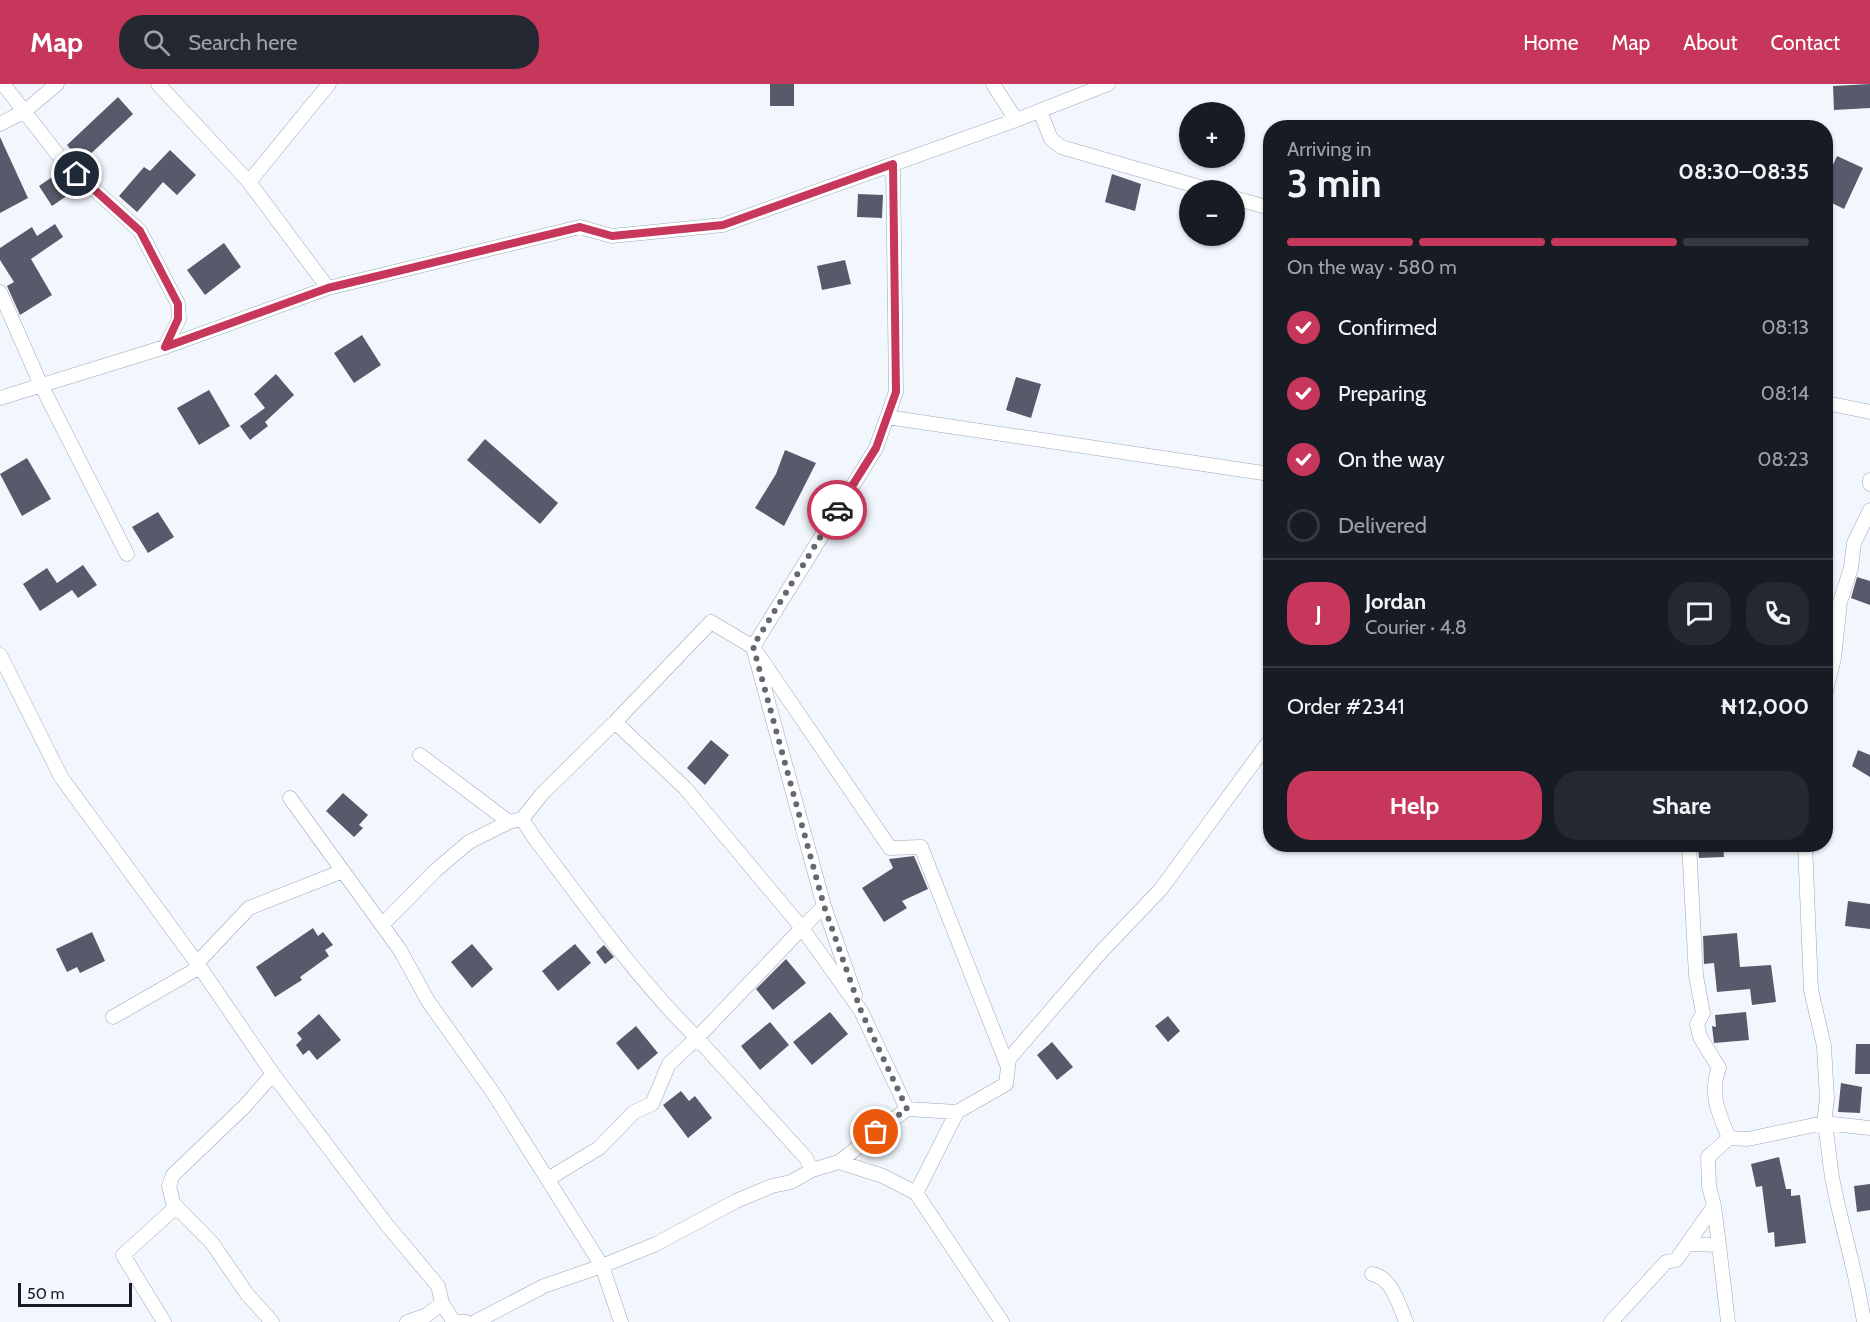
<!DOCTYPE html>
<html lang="en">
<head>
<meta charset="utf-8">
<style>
  :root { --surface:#171b24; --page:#242831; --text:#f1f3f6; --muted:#9ea1a6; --line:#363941; --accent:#c7375b }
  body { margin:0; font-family:Cabin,sans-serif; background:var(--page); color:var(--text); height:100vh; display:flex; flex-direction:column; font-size:22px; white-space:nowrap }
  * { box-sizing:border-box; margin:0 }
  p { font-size:20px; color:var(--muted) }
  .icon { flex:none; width:33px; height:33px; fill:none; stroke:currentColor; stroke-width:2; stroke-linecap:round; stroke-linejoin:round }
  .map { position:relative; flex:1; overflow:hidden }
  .drawer { position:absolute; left:1263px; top:36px; width:570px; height:732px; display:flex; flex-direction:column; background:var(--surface); border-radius:24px; box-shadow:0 2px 4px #0004 }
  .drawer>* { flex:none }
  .buttons { position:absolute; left:1179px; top:18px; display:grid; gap:12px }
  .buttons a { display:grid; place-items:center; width:66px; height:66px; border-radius:50%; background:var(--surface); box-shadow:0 2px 4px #0004; font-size:30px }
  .scale { position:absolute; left:18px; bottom:15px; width:114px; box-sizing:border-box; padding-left:6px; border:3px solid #181c22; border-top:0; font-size:16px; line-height:21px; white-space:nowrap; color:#181c22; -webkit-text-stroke:4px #f2f7fe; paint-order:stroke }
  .pin { position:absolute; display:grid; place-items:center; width:51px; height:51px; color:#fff; margin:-26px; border:3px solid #fff; border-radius:50%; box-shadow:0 2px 6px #0007 }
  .courier { position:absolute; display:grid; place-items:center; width:60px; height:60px; margin:-30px; border:4px solid #c7375b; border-radius:50%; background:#fff; color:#222; box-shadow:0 2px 8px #0007 }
  .head em { font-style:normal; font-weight:800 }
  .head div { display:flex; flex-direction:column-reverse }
  .head { display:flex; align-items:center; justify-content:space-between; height:102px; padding:0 24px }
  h1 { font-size:39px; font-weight:800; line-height:45px }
  .bar { display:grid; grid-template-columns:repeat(4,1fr); gap:9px 6px; align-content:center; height:72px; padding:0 24px }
  .bar i { height:8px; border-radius:4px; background:var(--line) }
  .bar .current { background:var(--accent) }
  .bar p { grid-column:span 4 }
  .line { display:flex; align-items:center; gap:15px; padding:0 24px; border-top:2px solid var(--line) }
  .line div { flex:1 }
  .round { display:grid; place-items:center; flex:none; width:63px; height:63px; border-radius:24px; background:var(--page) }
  ol { padding:0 24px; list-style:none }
  li { display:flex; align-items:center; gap:18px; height:66px }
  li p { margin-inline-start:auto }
  li .icon { padding:6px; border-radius:50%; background:var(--accent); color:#fff; stroke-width:4 }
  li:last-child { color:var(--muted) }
  li i { width:33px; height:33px; border:3px solid var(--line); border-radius:50% }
  .cta { display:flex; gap:12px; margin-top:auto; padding:12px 24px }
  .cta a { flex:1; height:69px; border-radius:24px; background:var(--accent); color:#fff; font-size:24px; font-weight:800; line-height:69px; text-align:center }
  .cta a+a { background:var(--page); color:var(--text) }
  header { display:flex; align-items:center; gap:36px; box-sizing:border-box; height:84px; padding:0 30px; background:var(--accent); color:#fff }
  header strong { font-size:28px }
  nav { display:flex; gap:33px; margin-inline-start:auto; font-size:21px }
  .search { width:420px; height:54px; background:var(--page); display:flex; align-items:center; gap:15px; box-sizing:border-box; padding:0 21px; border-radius:24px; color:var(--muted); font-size:22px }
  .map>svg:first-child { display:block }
  .building { fill:#585a6b }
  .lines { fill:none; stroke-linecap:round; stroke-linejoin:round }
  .minor-casing { stroke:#9ca7b8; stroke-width:15 }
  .minor { stroke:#fff; stroke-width:14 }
  .done { stroke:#64696f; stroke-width:6; stroke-dasharray:0 10.8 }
  .route { stroke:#c7375b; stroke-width:8 }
</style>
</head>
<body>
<header>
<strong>Map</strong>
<div class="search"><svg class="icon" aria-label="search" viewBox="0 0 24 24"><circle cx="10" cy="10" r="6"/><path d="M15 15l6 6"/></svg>Search here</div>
<nav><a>Home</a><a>Map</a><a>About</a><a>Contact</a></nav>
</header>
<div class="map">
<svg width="1870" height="1238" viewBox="0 0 1870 1238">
  <rect width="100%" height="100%" fill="#f2f7fe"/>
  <path class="building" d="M770,0H794V22H770Z
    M1870,0V24L1834,26L1833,2Z
    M118,13L133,30L82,78L67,61Z
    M0,53L28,114L0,129Z
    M170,66L196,91L177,111L163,98L137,128L119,112L144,83L150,87Z
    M1837,72L1863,84L1844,125L1826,116V96Z
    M58,89L71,109L52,122L39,102Z
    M1112,90L1141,100L1135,127L1105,118Z
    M858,110L883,111L882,134L857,133Z
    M55,140L63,153L31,175L52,211L20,231L7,202L14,198L0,176V164L32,143L37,152Z
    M224,159L241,183L205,211L187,186Z
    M845,176L851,200L822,206L817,182Z
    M362,251L381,281L354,299L334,269Z
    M276,290L294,311L265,338L268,342L250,356L240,342L265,324L254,310Z
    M1016,293L1041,300L1031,334L1006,326Z
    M209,306L230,342L199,361L177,324Z
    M485,355L558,419L540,440L467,376Z
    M785,366L816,379L784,442L755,424L776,390Z
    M27,374L51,415L22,432L0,390Z
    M158,428L174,453L148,469L132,443Z
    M83,481L97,501L78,514L72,506L40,527L23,500L47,484L57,499Z
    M1857,493L1870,497V521L1851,514Z
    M711,656L729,671L705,701L687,684Z
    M1858,666L1870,671V693L1852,682Z
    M343,709L368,731L359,741L363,744L354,753L326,727Z
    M1698,760H1723L1724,773L1699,774Z
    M914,772L928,805L902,817L907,824L884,838L862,804L893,784L889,775Z
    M1848,817L1870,820V845L1845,842Z
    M313,844L318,852L323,848L333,861L325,866L329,872L300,893L302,896L275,913L256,883Z
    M92,848L105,877L80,889L77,883L67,888L56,865Z
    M1737,849L1740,883L1771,881L1776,918L1752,921L1750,905L1717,908L1714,879L1704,880L1703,852Z
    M472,860L493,885L472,904L451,878Z
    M575,860L591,879L558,907L542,887Z
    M604,861L614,873L605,880L596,868Z
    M786,875L806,899L773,926L756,905Z
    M830,928L848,950L812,981L793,958Z
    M1746,928L1749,956L1714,959L1712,942L1716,943L1715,931Z
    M319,930L341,956L317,976L309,966L303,971L296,961L302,955L297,949Z
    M1168,932L1180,947L1168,958L1155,942Z
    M770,938L789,961L760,986L741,962Z
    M636,942L658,969L638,986L616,959Z
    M1052,958L1073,983L1057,996L1037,971Z
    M1856,960H1870V990H1855Z
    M1841,999L1862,1003L1860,1029L1838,1028Z
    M681,1007L689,1017L695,1012L712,1034L688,1054L663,1021Z
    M1779,1073L1786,1105H1791V1112L1800,1111L1806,1159L1775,1163L1774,1148L1768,1149L1762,1102L1756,1103L1751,1080Z
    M1870,1100V1126L1857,1128L1854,1102Z"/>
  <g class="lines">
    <g class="minor-casing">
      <path id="minor" d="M3,0L62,76L140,147L178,220L179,235L165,263
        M158,0L249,98L328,204
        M993,0L1016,36
        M1040,27L1051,55L1061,63L1210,106
        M0,40L25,27L57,0
        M893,80L896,308L876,364L753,563L890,764L921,763L1008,983
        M249,98L329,0
        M1234,114L1270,124
        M0,208L41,301L127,470
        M0,314L165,263L328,204L580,143L612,152L723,141L1016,36L1108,0
        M1826,319L1870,328
        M887,333L1270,390
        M1870,396V400
        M0,571L61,693L197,879L273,990L387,1141L438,1202L442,1219L427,1231L407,1238
        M1826,607L1834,574L1840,518L1851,484L1854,459L1870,426
        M615,638L711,538L753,563L824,822L802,844L861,927L907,1025
        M290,714L400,866L428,917L494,1010L602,1182L656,1160L736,1117L772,1102L791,1098L812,1086L806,1074L697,954L802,844L685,704L615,638L542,710L522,735
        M509,738L522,735L535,755C587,823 636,894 697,954L669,980L652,1020L634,1028L599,1064L548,1095
        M1689,760L1696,892L1703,929L1697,940L1700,953L1719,984C1709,1010 1719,1030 1729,1054
        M1805,760L1811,906L1824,962L1827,1015L1824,1039L1870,1044
        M824,822L855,911
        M382,841L436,786L469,758L509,738L420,671
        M197,879L249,824L343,787
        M113,933L200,883
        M957,1028L916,1109L1002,1238
        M839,1078L883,1092L916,1109
        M812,1086L839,1078L907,1025L957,1028L1006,1000L1009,975L1100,869L1161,805L1270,656
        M1714,1122L1709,1102L1708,1073L1729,1054L1748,1055L1824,1039C1829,1059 1829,1078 1833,1098C1842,1145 1857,1190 1864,1238
        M1719,1161L1728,1238
        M1372,1190C1392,1193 1399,1221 1406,1238
        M442,1219L453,1237L466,1238
        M164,1238L123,1171L176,1123
        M272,1238L247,1210L212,1159L173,1119L169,1102L173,1091L245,1022L273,990
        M475,1238L544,1202L602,1182L621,1238
        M1611,1238L1666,1178L1676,1176L1714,1122L1719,1161L1690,1160"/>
    </g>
    <use href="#minor" class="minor"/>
  </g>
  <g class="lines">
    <path class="done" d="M837,426L753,562L824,822L861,927L907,1025L876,1048"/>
    <path class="route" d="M77,90L140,147L178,220V235L165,263L328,204L580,143L612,152L723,141L893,80L896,308L876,364L837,426"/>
  </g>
</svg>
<div class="buttons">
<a>+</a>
<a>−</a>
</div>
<div class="scale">50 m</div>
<div class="pin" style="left:876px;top:1048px;background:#ea580c"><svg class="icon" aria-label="bag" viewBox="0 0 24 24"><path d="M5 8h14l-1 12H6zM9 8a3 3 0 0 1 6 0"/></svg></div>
<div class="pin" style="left:77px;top:90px;background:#1f2937"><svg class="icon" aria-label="home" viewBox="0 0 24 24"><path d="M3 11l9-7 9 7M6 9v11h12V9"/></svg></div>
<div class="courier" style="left:837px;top:426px"><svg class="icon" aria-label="car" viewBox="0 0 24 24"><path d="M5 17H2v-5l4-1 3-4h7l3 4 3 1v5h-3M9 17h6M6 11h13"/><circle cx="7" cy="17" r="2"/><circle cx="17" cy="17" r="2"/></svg></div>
<section class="drawer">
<div class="head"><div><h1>3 min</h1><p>Arriving in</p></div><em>08:30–08:35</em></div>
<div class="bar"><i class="current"></i><i class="current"></i><i class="current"></i><i></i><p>On the way · 580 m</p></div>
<ol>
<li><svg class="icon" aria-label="check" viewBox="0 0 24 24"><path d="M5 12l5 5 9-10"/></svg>Confirmed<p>08:13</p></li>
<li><svg class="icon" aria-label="check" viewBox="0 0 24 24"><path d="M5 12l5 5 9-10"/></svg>Preparing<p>08:14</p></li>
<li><svg class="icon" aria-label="check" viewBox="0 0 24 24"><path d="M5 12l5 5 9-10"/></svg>On the way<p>08:23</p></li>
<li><i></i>Delivered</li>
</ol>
<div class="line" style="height:108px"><b class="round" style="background:var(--accent);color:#fff">J</b><div><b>Jordan</b><p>Courier · 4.8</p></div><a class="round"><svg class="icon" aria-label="chat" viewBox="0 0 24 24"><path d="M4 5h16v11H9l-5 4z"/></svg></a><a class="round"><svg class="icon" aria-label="phone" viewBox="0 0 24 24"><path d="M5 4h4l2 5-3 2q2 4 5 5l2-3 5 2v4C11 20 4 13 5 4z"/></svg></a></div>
<div class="line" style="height:78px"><div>Order #2341</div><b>₦12,000</b></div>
<div class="cta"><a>Help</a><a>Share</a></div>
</section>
</div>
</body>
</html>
